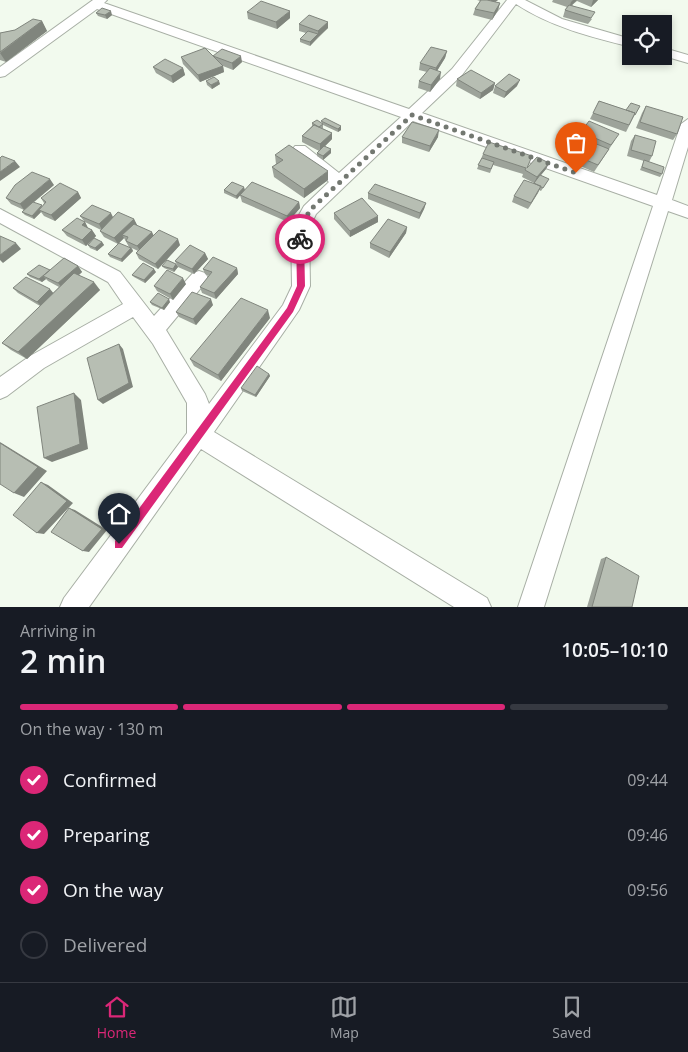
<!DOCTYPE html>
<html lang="en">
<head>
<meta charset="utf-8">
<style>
  :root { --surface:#171b24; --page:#20242c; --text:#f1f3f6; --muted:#9ea1a6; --line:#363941; --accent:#db2777 }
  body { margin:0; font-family:"Open Sans",sans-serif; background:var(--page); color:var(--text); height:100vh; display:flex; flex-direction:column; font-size:19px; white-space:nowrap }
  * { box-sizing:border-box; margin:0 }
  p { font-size:16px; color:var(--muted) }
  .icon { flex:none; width:28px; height:28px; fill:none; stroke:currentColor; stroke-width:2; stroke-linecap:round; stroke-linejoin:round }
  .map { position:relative; height:607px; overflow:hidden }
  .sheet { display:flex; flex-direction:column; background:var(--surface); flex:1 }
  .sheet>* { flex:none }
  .tools { position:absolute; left:622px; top:15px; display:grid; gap:10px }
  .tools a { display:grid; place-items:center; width:50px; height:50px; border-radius:0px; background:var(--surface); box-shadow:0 2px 8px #0003; font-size:25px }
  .pin { position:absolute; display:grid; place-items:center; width:42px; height:42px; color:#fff; margin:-51px -21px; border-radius:50% 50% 50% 0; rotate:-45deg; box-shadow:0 0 5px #0007 }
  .pin .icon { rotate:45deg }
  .courier { position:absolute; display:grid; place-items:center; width:50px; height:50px; margin:-25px; border:4px solid #db2777; border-radius:50%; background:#fff; color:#222; box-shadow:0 1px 6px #0007 }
  .head em { font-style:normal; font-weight:600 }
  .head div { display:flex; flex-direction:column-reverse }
  .head { display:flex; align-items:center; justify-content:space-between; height:85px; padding:0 20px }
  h1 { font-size:32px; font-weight:600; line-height:38px }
  .bar { display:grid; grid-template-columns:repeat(4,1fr); gap:8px 5px; align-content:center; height:60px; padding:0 20px }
  .bar i { height:6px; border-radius:4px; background:var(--line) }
  .bar .on { background:var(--accent) }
  .bar p { grid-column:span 4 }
  ol { padding:0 20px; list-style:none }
  li { display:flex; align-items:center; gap:15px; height:55px }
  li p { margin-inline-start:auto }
  li .icon { padding:5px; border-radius:50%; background:var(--accent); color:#fff; stroke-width:4 }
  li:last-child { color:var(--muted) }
  li i { width:28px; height:28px; border:2px solid var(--line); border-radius:50% }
  .tabs { display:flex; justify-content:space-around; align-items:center; height:70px; border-top:1px solid var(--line); background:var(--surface); font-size:14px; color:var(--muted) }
  .tabs a { display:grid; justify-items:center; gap:2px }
  .tabs .on { color:var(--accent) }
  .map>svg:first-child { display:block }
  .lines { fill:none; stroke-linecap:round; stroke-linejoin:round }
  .minor-casing { stroke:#a8afa5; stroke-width:2 }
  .minor { fill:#fff; fill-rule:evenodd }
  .wall { fill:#9da39a }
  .shaded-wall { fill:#80857d }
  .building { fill:#b7beb3; stroke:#80857d }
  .route { fill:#db2777 }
  .done { stroke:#737871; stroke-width:5; stroke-dasharray:0 9 }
</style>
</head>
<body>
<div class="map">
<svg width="688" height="607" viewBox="0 0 688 607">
  <rect width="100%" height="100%" fill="#f2faee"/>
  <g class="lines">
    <g class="minor-casing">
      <path id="minor" d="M93,0H107L104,3L409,109L452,69L507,0H525L562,19L631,39V47C591,37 551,27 516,4L462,75L422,113L657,195L681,124L688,119V147L672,200L688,206V218L668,211L544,607H518L653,206L413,121L316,214L309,229L310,286L299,310L214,432L487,598L491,607H454L201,449L89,607H60L64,598L187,433V403L153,344L133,317L44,368L7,396L0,399V377L30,356L123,304L108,282L0,223V209L120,272L154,316L193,273L199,271L205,273L208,278L205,283L166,330L205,394L209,404L283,305L292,286L291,229L304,206L329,182L295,154L292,150L295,146H305L339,173L401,117L97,9L5,76L0,77V67Z
        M664,48L688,55V63L664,56Z"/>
    </g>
    <use href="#minor" class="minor"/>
  </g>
  <path class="wall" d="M477,0H498L495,2L500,3L498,10L492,20L473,15L475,9L480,1Z
    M553,0H598L591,7L577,1L572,5L592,19L588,24L563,17L565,10L567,7L552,2Z
    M247,12L290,18L277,29L248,19Z
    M96,13L112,15L107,19L98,16Z
    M42,21L47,31L6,62L0,60V33L15,30Z
    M328,22V28L310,46L300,42V39L306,33L299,31V24Z
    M447,51L445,58L437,71L440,79L430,92L418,88L419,81L427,72L419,70L420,63Z
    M213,56L242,62L233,70L223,66L224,72L200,82L183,64L181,57Z
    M153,67L183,68L185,75L173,83L156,73Z
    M457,79L495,83L493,90L480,99L456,86Z
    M206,81L220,84L212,89L207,85Z
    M495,86H517L504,98L493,93Z
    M599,101L626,110L640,106L633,118L626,132L590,119Z
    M646,106L677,134L673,140L636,128L642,113Z
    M321,121L341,130L338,132L323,125V128H322L332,133V139L325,146L331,153L323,160L317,156V153L319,151L302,142V136L312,126V123H322Z
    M581,132L615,140L594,172L564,159L567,152L577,138Z
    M635,135L652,156L649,162L662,174L660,177L640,170L644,161L627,156L631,141Z
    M402,137H438L429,152L402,143Z
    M483,154L527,167L549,163L546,169L541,175L547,182L541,191L539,190L528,209L512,202L514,196L534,183L522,177L523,174L493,165L490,173L477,169Z
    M275,155L328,180L304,198L274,177L272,167L276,164Z
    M54,185L33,203L43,206L44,203L41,198L78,192L81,198L55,221L44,216L41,212L34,219L25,215L22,212L24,210L11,204L6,198Z
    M224,190H245L299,202L300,208L288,222L242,202L240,195L237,199L224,193Z
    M368,193L426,203L424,209L419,219L368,199Z
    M334,213L378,222L350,237L334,219Z
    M80,216L134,219L137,225H136L153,236L180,245L158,269L139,259L136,253L138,251L132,248L133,251L122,262L110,257L108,254L129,247L124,238L118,244L104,237L100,231L101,230L85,222L88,228L92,230L96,236L86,246L67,236L62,230L84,221Z
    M407,227L406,233L389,258L370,248V243Z
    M102,242L104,245L97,251L90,248L88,245Z
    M205,253L208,259L194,274L178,267L175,261Z
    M176,264L178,267L174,272L164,268L162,266Z
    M78,266L82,272L79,275L100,290L27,359L11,350L2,343L40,306L18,293L13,288L53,293L59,287L48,281L46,279L42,282L30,277L27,274L50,270Z
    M237,268L238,274L216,299L202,293L200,287L209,276L205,274L203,269Z
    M156,272L145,283L134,277L132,275Z
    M186,284L173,300L157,291L154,286Z
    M150,302H170L164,310L152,305Z
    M213,305L196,325L179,317L176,312Z
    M270,318L221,381L194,366L190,359Z
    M269,374L270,376L256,397L242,391L241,388Z
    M606,557L632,607H587L601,559Z"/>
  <path class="shaded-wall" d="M491,0H498L489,6Z
    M573,0H577L569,8L571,2Z
    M593,0H598L591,7Z
    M500,3L498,10L492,20L494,13Z
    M111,11L112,15L107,19L105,15Z
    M290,11V18L277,29L276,22Z
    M42,21L47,31L6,62L0,53Z
    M328,22V28L318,37V31Z
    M318,34V37L310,46V42Z
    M447,51L445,58L435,74L436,68Z
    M241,56L242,62L233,70L232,63Z
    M223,66L224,72L200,82L198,75Z
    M183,68L185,75L173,83L171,76Z
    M441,72L440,79L430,92L431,85Z
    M520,80L517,86L504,98L506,92Z
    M219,81L220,84L212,89L211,85Z
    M495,83L493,90L480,99L481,93Z
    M341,126V130L338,132V129Z
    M439,130L438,137L429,152L430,146Z
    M332,133V139L320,151V144Z
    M331,149V153L323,160V156Z
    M15,161L20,167L0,181V172Z
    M549,163L546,169L534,183L537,177Z
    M328,171V180L304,198V189Z
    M50,179L54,185L24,210L20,204Z
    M541,186L538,193L528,209L531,203Z
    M244,187L245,190L237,199L236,196Z
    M78,192L81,198L55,221L51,215Z
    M299,202L300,208L288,222L287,216Z
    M426,203L424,209L419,219L420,213Z
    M42,205L39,210L41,212L34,219L32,216Z
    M111,213L114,219L102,230L99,224Z
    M378,216V222L350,237V231Z
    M134,219L137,225L125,236L122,235L124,238L118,244L114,238Z
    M85,222L88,228L86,231L82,225Z
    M407,227L406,233L389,258L390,252Z
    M92,230L96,236L86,246L82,240Z
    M152,232L155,238L141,252L137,246Z
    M178,239L180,245L158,269L155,264Z
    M102,242L104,245L97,251L95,248Z
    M16,243L21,249L3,263L0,260V255Z
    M131,248L133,251L122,262L121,259Z
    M205,253L208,259L194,274L192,269Z
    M176,264L178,267L174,272L173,269Z
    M78,266L82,272L63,289L58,283Z
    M237,268L238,274L216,299L214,293Z
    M154,269L156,272L145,283L144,280Z
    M43,276L46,279L42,282L39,279Z
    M183,278L186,284L173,300L170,294Z
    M94,282L100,290L27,359L18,352Z
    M50,289L55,295L42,307L37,302Z
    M169,299L170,302L164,310L162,308Z
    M211,299L213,305L196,325L193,319Z
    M268,310L270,318L221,381L218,375Z
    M119,344L123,349L133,387L103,404L98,400Z
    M269,374L270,376L256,397L255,395Z
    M74,393L81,400L88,449L52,462L44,458Z
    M0,442L47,471L24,497L14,493Z
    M41,482L48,485L73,503L44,534L37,533Z
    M69,508L75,510L107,530L89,552L83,551Z"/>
  <path class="building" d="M481,0H487L500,3L494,13L475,9Z
    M261,1L290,11L276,22L247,12Z
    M569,5L595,12L591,18L565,10Z
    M102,8L111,11L105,15L96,13Z
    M309,15L328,22L318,31L299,24Z
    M33,19L42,21L0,52V33L15,30Z
    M308,31L318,34L310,42L300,39Z
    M431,47L447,51L436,68L420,63Z
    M205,48L223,66L198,75L181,57Z
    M222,49L241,56L232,63L213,56Z
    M165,59L183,68L171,76L153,67Z
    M430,68L441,72L431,85L419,81Z
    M471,70L495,83L481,93L457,79Z
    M509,74L520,80L506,92L495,86Z
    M214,77L219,81L211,85L206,81Z
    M599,101L635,113L629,125L593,113Z
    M631,103L640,106L635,115L634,114L635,113L626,110Z
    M646,106L683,117L677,134L640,122Z
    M325,118L341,126L338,129L321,121Z
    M317,120L323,124L319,127L312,123Z
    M589,121L619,134L611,145L581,132Z
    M412,122L439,130L430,146L402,137Z
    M314,125L332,133L320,144L302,136Z
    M635,135L656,141L652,156L631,150Z
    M579,137L609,149L598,165L567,152Z
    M489,142L532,156L527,168L537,157L549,163L537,177L525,170L526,168L483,154Z
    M289,145L328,171L304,189L272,167L283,160L275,155Z
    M324,146L331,149L323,156L317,153Z
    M2,156L15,161L0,172V158Z
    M482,158L494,162L491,169L478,165Z
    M644,160L664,167L662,174L642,167Z
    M32,172L50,179L20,204L6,198L15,185Z
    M540,175L549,179L543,188L534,183Z
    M524,180L541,186L531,203L514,196Z
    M232,182L244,187L236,196L224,190Z
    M252,182L299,202L287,216L240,195Z
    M60,183L78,192L51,215L39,210L46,202L41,198Z
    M375,184L426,203L420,213L368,193Z
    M362,198L378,216L350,231L334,213Z
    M33,202L42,205L32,216L22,212Z
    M92,205L111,213L99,224L80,216Z
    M118,212L134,219L114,238L100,231Z
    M77,218L85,222L82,225L92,230L82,240L62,230Z
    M388,219L407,227L390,252L370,243Z
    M134,224L152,232L137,246L126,241L128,237L122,235Z
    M159,230L178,239L155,264L136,253Z
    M0,236L16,243L0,255Z
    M94,238L102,242L95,248L88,245Z
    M119,243L131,248L121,259L108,254Z
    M190,245L205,253L192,269L175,261Z
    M213,257L237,268L214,293L200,287L212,272L203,269Z
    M64,258L78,266L58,283L43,276Z
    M167,260L176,264L173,269L162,266Z
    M143,263L154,269L144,280L132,275Z
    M39,265L50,270L39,279L27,274Z
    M167,270L183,278L170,294L154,286Z
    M74,273L94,282L18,352L2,343Z
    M26,277L50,289L37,302L13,288Z
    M192,292L211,299L193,319L176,312Z
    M158,293L169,299L162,308L150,302Z
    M241,298L268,310L218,375L190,359Z
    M119,344L129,383L98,400L87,358Z
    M257,366L269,374L255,395L241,388Z
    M74,393L80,444L44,458L37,407Z
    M0,443L38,467L14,493L0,484Z
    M41,482L67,501L37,533L13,515Z
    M69,508L102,529L83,551L51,532Z
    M606,557L639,576L632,607H592Z"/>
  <path class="route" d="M300,236L304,239L305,286L293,312L122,548H115V541L287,308L297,286L296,239Z"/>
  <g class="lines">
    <path class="done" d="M300,239V229L310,210L412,115L576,173"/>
  </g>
</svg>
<div class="tools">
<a><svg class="icon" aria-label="locate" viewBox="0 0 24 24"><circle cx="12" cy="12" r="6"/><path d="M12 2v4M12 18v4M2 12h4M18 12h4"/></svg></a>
</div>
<div class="pin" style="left:576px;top:173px;background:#ea580c"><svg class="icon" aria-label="bag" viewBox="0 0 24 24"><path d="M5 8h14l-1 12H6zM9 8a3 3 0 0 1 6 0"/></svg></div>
<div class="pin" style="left:119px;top:544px;background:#1f2937"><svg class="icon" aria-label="home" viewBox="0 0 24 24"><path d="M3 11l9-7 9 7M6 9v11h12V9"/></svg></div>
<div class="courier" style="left:300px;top:239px"><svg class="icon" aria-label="bike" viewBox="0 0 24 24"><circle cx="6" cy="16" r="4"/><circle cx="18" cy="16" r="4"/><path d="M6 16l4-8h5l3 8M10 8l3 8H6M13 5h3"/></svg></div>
</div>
<section class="sheet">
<div class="head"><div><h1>2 min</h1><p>Arriving in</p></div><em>10:05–10:10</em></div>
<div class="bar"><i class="on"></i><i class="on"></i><i class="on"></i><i></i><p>On the way · 130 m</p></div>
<ol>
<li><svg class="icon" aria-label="check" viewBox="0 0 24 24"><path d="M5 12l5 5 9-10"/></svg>Confirmed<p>09:44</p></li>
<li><svg class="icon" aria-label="check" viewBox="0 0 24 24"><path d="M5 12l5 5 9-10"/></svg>Preparing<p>09:46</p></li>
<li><svg class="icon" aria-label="check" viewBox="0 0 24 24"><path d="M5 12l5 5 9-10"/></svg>On the way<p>09:56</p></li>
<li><i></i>Delivered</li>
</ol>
</section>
<nav class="tabs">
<a class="on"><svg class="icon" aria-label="home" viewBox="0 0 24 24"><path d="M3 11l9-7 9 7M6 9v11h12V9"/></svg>Home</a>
<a><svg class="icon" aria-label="map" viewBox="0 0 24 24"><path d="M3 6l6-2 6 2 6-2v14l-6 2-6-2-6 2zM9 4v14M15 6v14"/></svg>Map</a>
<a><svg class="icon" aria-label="saved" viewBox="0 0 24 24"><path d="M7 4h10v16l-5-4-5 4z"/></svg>Saved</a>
</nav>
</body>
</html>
